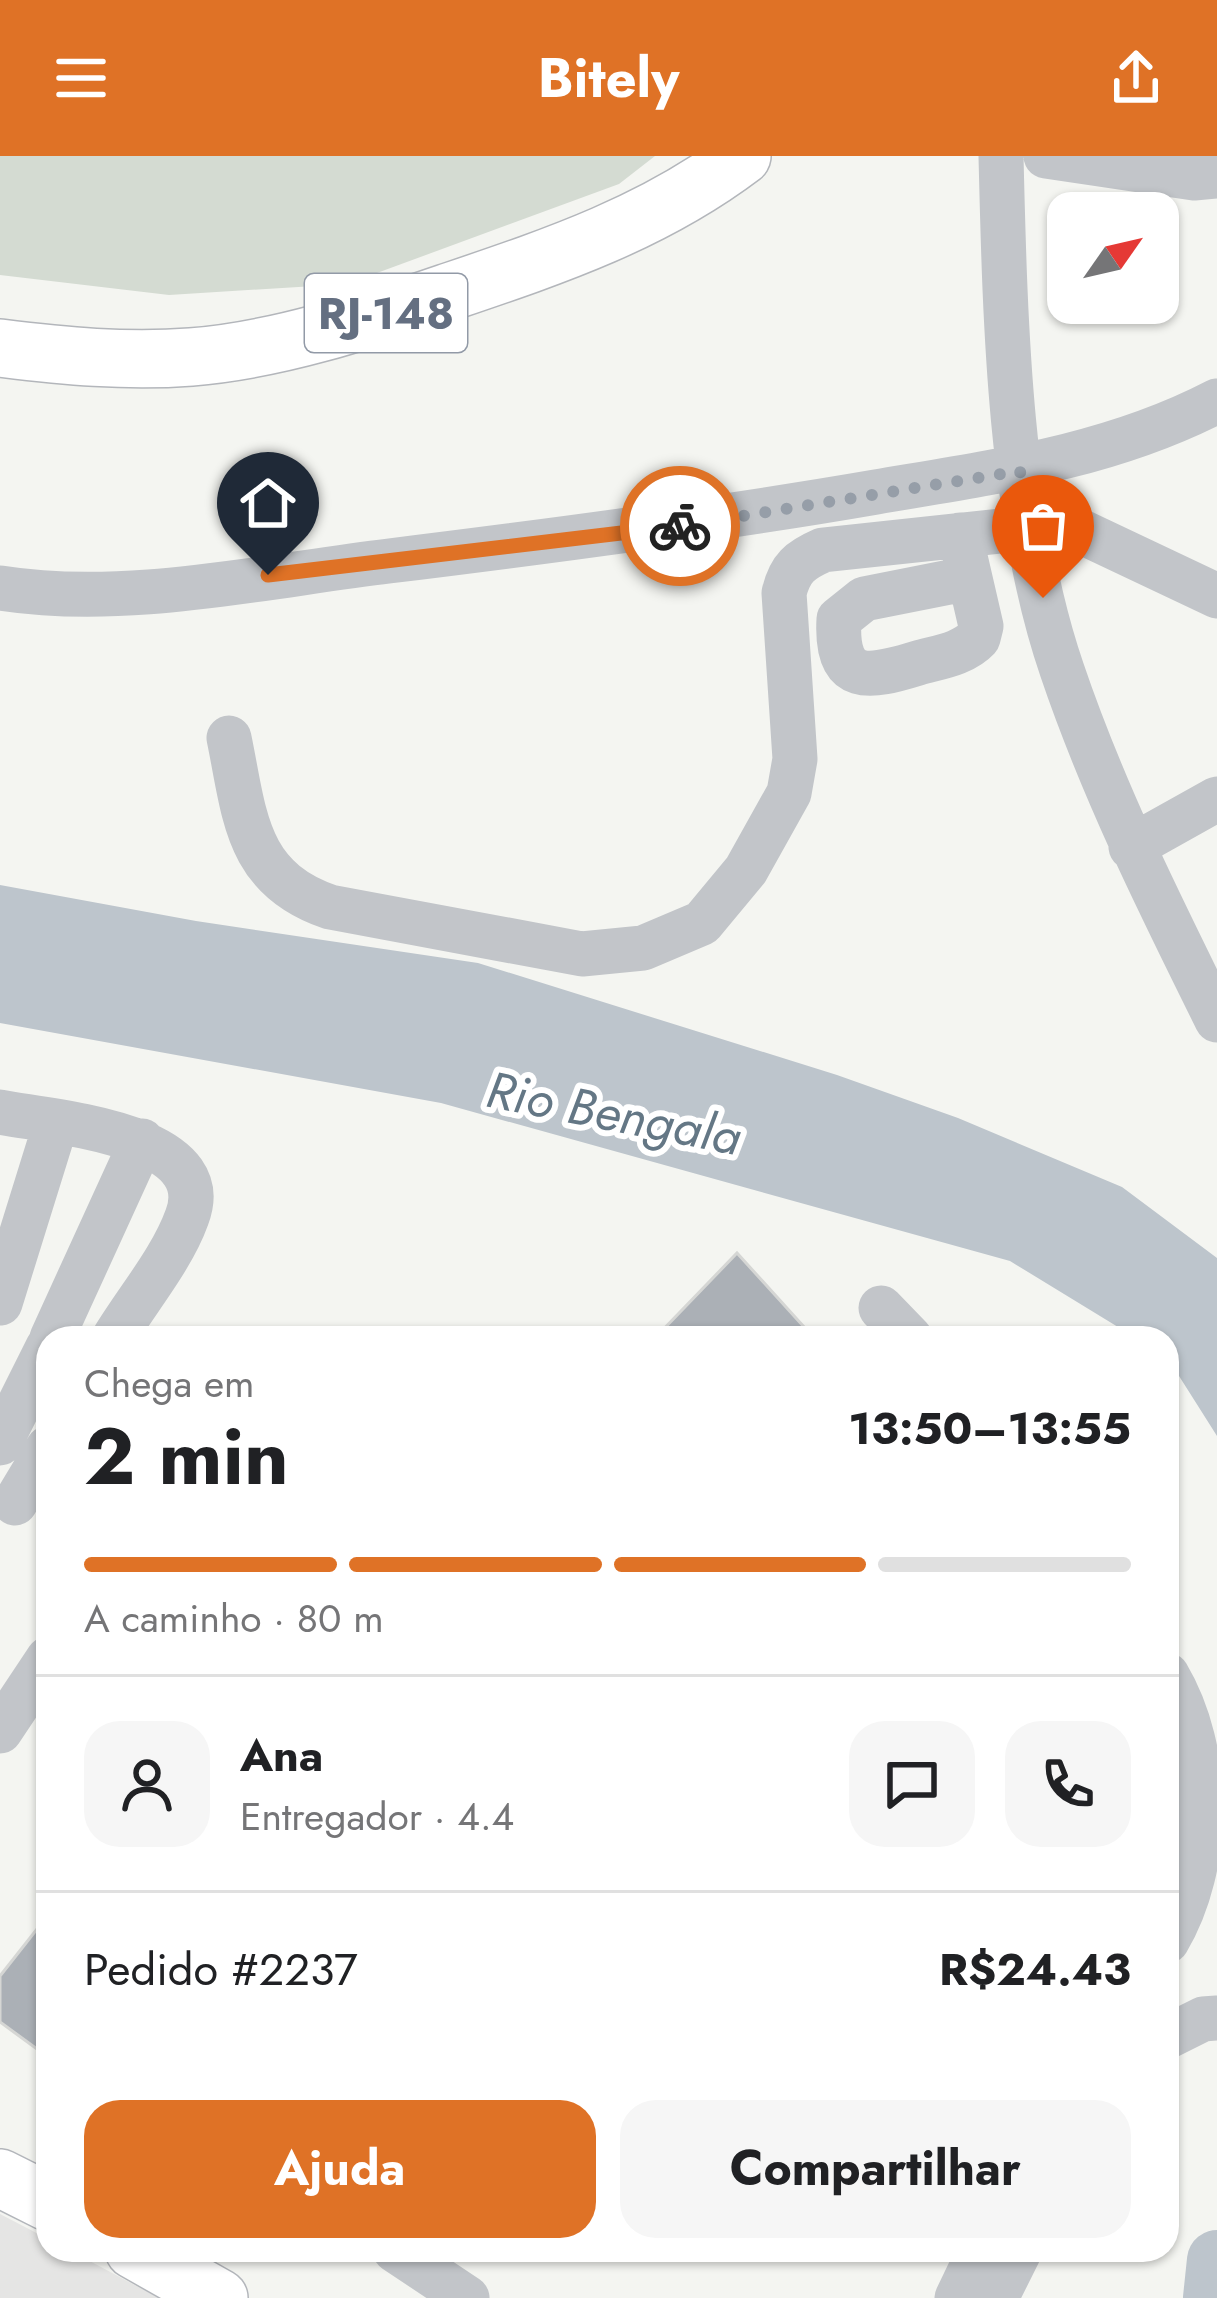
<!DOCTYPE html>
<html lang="pt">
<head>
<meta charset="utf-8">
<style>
  :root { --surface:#fff; --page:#f6f6f6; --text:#202124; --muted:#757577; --line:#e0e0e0; --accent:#df7226 }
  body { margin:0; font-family:Jost,sans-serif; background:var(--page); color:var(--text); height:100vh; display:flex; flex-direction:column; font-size:45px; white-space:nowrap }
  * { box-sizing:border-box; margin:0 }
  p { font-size:39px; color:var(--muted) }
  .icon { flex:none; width:66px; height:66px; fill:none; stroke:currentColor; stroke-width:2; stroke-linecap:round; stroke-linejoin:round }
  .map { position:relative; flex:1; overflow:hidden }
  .panel { position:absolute; left:36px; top:1170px; width:1143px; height:936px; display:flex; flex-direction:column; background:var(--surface); border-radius:36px; box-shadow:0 3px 9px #0004 }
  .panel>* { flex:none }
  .needle { width:78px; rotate:56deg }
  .buttons { position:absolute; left:1047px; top:36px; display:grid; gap:24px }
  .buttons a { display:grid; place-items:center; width:132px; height:132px; border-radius:24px; background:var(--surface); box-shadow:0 3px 9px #0004; font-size:60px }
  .pin { position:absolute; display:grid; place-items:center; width:102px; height:102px; color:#fff; margin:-123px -51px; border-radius:50% 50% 50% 0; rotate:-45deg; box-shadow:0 0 12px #0007 }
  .pin .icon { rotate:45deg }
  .courier { position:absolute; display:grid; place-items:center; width:120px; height:120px; margin:-60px; border:9px solid #df7226; border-radius:50%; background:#fff; color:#222; box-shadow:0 3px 15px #0007 }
  .head em { font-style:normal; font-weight:700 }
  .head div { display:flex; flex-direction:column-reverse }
  .head { display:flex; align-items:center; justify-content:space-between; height:204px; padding:0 48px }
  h1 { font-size:78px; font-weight:700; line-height:90px }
  .bar { display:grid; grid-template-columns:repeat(4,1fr); gap:18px 12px; align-content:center; height:144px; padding:0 48px }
  .bar i { height:15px; border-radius:9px; background:var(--line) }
  .bar .current { background:var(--accent) }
  .bar p { grid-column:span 4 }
  .line { display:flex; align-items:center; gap:30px; padding:0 48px; border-top:3px solid var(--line) }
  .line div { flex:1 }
  .round { display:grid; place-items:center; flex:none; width:126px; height:126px; border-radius:36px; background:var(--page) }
  .primary-button { display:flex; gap:24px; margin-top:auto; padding:24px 48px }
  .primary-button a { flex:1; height:138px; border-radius:36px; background:var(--accent); color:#fff; font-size:48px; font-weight:700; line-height:138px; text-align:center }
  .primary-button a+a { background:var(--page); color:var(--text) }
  header { display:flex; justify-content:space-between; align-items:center; height:156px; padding:0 48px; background:var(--accent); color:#fff; font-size:54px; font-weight:700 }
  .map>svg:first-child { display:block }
  .built { fill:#e5e5e4 }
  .green { fill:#d4dbd2 }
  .water { fill:#bdc5cc }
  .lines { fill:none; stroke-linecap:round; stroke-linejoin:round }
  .river { stroke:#bdc5cc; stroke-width:60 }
  .building { fill:#abb0b6; stroke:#d5d6d4; stroke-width:3 }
  .major-casing { stroke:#b3b6bb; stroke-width:60 }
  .minor { stroke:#c2c5c9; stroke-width:45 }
  .major { stroke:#fff; stroke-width:57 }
  .done { stroke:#969ea8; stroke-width:12; stroke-dasharray:0 21.6 }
  .route { stroke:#df7226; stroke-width:15 }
  .labels { text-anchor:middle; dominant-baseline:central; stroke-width:12; stroke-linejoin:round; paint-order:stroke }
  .shield { fill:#fff; stroke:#929aa7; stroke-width:3 }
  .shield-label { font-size:45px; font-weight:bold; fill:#646f81 }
  .water-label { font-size:51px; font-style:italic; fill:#647785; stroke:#fff }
</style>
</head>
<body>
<header><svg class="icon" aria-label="menu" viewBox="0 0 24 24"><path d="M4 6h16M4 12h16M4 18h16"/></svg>Bitely<svg class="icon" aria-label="share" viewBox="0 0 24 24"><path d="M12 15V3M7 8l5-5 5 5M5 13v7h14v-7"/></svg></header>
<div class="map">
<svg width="1217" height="2142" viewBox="0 0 1217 2142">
  <rect width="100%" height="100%" fill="#f4f5f1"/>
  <path class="built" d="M0,2058L48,2083V2094H69L159,2142H0Z"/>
  <path class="green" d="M0,0H655L619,28L347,128L169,139L0,119Z"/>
  <path class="water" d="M0,729L196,765L478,807L837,919L958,962L1122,1031L1217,1102V1280L1167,1201V1182H1136L1010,1105L441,947L0,867Z"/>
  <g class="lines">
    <path class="river" d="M1213,2142L1217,2104"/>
  </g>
  <path class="building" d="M737,1097L814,1182H655Z
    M48,1759V1901L0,1866V1820Z"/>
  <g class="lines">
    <g class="major-casing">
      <path id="major" d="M0,192C64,200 126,206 191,201C278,194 364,165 446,137C552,101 652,68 742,0
        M0,2022L48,2046
        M134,2094L219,2142"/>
    </g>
    <path class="minor" d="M1001,0C1005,162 1009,360 1062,514C1103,635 1160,749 1217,864
      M1046,0L1194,22L1217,20
      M1025,349L1217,440
      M960,379L981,470L978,482C963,498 939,501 918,507C869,522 835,530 839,463L864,443L970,422
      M0,432C125,452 264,420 389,405C552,385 714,364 876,336C994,316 1109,301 1217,245
      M229,582C245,659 245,722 330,751L582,798L643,792L702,767L746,714L789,637L795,603L784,437C790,412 800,404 823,394L1029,372
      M1131,691L1217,643
      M0,956C51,966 219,977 187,1061C172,1103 137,1144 114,1182
      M0,1147L56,967
      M881,1152L910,1182
      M52,1182L142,985
      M0,1287L48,1191
      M15,1347L48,1292
      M1167,1519C1212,1595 1212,1709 1167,1785
      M0,1575L48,1503
      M1167,1881L1203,1863L1217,1862
      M395,2094L467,2142
      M957,2142L980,2094
      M996,2142L1020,2094"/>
    <use href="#major" class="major"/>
  </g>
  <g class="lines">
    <path class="done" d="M680,370L1020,315L1043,442"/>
    <path class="route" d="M268,419L680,370"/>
  </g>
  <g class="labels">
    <rect class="shield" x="305" y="118" width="162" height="78" rx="9"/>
    <g class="shield-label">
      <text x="386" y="157">RJ-148</text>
    </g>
    <g class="water-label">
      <text transform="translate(614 957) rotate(11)">Rio Bengala</text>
    </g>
  </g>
</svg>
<div class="buttons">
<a><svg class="needle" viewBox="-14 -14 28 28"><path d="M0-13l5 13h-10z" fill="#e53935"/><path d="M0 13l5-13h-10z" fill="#757577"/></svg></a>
</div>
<div class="pin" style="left:1043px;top:442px;background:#ea580c"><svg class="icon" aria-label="bag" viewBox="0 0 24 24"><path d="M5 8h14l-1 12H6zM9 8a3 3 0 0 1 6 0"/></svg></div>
<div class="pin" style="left:268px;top:419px;background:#1f2937"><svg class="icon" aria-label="home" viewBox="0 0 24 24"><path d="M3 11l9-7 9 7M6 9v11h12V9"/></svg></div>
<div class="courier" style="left:680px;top:370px"><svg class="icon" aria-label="bike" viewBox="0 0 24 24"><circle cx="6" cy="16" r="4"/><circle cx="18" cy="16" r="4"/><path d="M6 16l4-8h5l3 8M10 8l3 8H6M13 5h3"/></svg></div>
<section class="panel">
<div class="head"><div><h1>2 min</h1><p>Chega em</p></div><em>13:50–13:55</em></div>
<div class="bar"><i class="current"></i><i class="current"></i><i class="current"></i><i></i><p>A caminho · 80 m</p></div>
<div class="line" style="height:216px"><a class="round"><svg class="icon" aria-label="person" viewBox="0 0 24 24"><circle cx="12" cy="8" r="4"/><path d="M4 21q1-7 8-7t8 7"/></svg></a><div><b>Ana</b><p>Entregador · 4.4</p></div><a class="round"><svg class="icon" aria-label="chat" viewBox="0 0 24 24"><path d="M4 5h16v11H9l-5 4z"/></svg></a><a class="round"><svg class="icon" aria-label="phone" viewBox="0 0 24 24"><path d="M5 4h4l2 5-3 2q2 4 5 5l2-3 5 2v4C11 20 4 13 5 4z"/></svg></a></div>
<div class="line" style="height:156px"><div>Pedido #2237</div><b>R$24.43</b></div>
<div class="primary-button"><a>Ajuda</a><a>Compartilhar</a></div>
</section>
</div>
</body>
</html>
